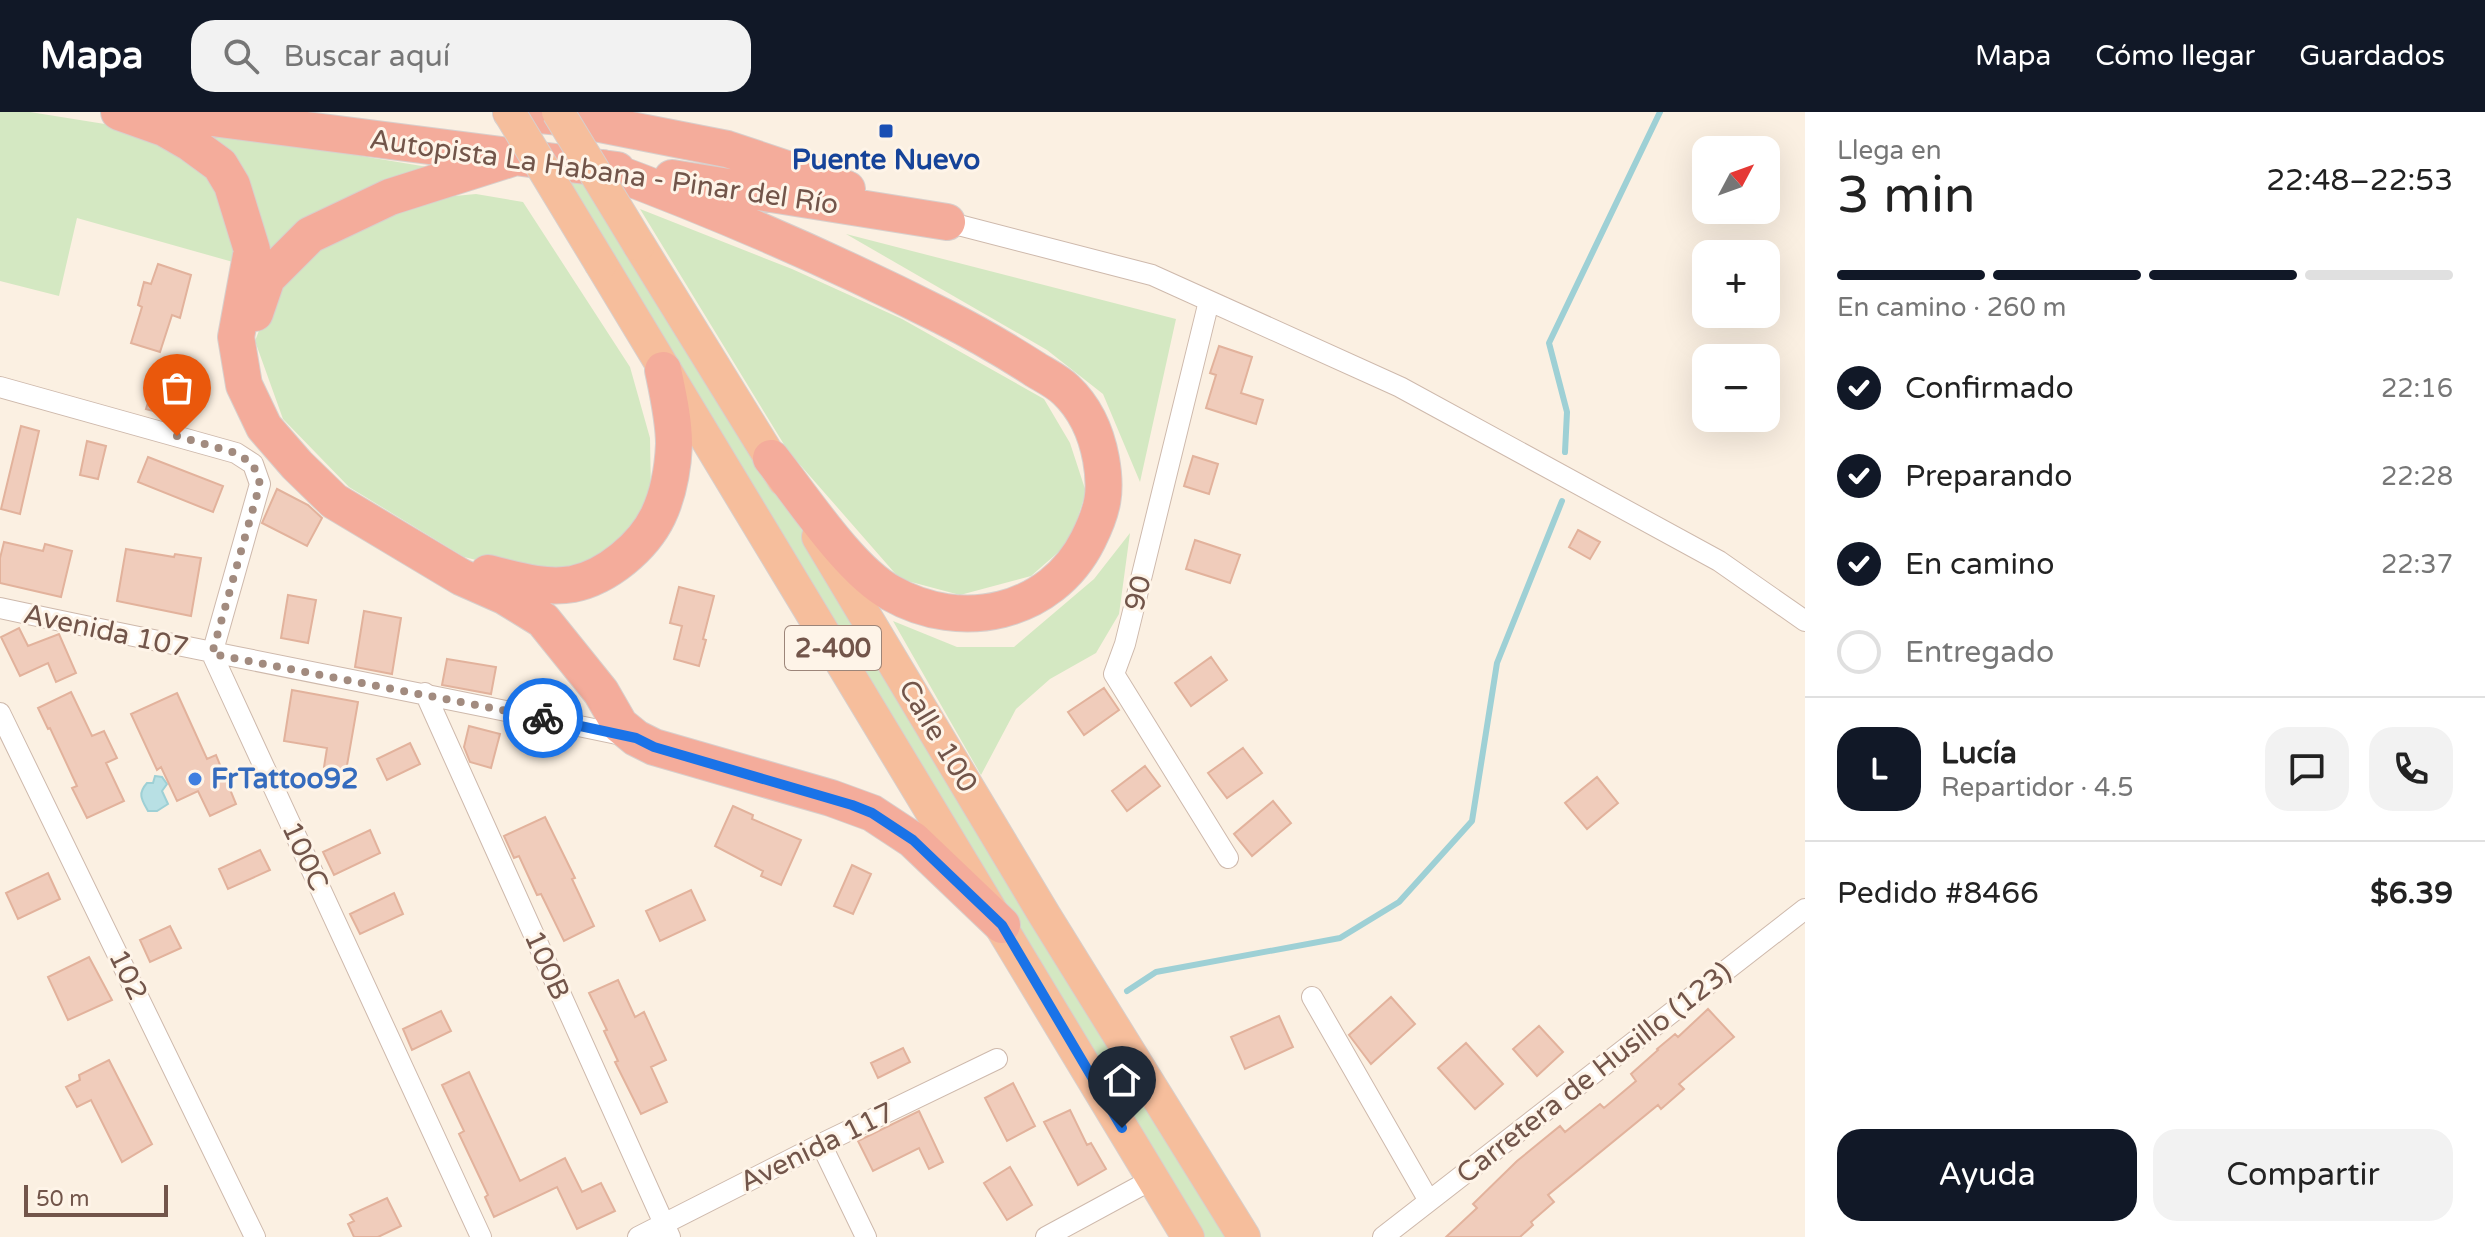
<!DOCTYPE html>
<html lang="es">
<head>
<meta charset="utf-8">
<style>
  :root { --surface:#fff; --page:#f2f2f2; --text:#222; --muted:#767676; --line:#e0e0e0; --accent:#111827 }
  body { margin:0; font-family:"Varela Round",sans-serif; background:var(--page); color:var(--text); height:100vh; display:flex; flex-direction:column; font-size:30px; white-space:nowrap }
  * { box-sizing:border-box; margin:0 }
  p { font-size:26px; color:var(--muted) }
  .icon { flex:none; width:44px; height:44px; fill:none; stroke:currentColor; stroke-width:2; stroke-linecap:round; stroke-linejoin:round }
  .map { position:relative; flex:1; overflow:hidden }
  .drawer { display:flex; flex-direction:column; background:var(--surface); width:680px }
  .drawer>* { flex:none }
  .needle { width:52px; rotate:49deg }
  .buttons { position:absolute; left:1692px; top:24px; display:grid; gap:16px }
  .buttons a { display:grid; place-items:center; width:88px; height:88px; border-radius:16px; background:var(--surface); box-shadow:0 8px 32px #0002; font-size:40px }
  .scale { position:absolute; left:24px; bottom:20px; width:144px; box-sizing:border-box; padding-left:8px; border:4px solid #72554a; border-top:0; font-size:22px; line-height:28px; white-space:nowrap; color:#72554a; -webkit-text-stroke:6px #fef4e8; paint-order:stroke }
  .pin { position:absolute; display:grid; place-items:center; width:68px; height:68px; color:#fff; margin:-82px -34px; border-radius:50% 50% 50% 0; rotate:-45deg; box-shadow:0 0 8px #0007 }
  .pin .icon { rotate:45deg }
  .courier { position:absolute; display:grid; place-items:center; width:80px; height:80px; margin:-40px; border:6px solid #1a73e8; border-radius:50%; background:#fff; color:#222; box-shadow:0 2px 10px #0007 }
  .headline em { font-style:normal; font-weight:600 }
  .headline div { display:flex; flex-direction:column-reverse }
  .headline { display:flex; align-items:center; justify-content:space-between; height:136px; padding:0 32px }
  h1 { font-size:52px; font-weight:600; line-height:60px }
  .bar { display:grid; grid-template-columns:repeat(4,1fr); gap:12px 8px; align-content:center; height:96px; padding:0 32px }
  .bar i { height:10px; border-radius:6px; background:var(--line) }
  .bar .on { background:var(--accent) }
  .bar p { grid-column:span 4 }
  .line { display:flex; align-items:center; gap:20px; padding:0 32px; border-top:2px solid var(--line) }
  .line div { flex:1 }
  .round { display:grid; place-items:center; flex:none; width:84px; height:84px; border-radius:24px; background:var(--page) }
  ol { padding:0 32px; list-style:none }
  li { display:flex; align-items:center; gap:24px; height:88px }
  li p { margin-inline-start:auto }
  li .icon { padding:8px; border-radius:50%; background:var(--accent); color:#fff; stroke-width:4 }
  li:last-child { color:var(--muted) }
  li i { width:44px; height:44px; border:4px solid var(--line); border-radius:50% }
  .action { display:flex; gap:16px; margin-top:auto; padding:16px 32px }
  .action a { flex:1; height:92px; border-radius:24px; background:var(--accent); color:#fff; font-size:32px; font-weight:600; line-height:92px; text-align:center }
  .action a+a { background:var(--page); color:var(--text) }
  header { display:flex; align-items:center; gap:48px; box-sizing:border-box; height:112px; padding:0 40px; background:var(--accent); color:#fff }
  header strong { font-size:38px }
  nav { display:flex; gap:44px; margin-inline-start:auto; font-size:28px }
  .search { width:560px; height:72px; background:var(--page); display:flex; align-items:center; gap:20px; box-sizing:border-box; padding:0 28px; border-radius:24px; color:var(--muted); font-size:30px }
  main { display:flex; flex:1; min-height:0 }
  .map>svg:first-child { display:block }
  .green { fill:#d4e8c2 }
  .water { fill:#b8e0e4; stroke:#9ed0d5; stroke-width:2 }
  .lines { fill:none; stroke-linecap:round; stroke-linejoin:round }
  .stream { stroke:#9ed0d5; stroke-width:6 }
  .building { fill:#f0ccbb; stroke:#e2b29c; stroke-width:2 }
  .minor-casing { stroke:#ceb9ac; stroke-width:22 }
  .trunk-casing { stroke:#d8cfcc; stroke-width:34 }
  .motorway-casing { stroke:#d8cfcc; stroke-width:38 }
  .minor { stroke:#fff; stroke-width:20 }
  .trunk { stroke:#f6be9c; stroke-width:32 }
  .motorway { stroke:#f4ac9b; stroke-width:36 }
  .trunk-bridge-casing { stroke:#d8cfcc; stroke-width:34; stroke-linecap:butt }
  .trunk-bridge { stroke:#f6be9c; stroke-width:32 }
  .done { stroke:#a28b7f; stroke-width:8; stroke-dasharray:0 14.4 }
  .route { stroke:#1a73e8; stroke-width:10 }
  .transit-dot { fill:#1a4fb4; stroke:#fef4e8; stroke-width:3 }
  .shop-dot { fill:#3f7fe0; stroke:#fef4e8; stroke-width:3 }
  .labels { text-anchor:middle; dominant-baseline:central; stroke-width:6; stroke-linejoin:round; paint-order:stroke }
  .shield { fill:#fef4e8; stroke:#9c8579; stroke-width:2 }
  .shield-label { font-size:26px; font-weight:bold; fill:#72554a }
  .transit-label { font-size:28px; font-weight:bold; fill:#164399; stroke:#fef4e8 }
  .street-label { font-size:28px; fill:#72554a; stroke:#fef4e8 }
  .shop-label { font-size:28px; font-weight:bold; fill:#366cbe; stroke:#fef4e8; text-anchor:start }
</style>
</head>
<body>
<header>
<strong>Mapa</strong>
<div class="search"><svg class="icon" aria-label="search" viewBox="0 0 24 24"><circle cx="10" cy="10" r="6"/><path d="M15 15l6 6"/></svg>Buscar aquí</div>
<nav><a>Mapa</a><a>Cómo llegar</a><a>Guardados</a></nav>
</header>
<main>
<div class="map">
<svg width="1805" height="1125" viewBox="0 0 1805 1125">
  <rect width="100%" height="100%" fill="#fbf0e2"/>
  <path class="green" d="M0,0H30L111,13L174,32L209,65L230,108L240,152L77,106L59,184L0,169Z
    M198,17L452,59L261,157Z
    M562,64L585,67L710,267L1231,1125H1201Z
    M476,82L523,90L630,255L650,326L651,382L631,420L603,446L568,460L512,457L464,445L349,375L283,307L255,229L277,172L317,127L423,87Z
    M640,97L792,157L902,207L1044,287L1070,331L1086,380L1070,430L1031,464L960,483L900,467L788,339Z
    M846,122L1176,207L1140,370L1103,282L1047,238Z
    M1130,421L1119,502L1096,541L1050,567L1016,597L981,663L893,509L957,535H1014L1094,467Z"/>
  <path class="water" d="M155,664L162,665L167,672L162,679L168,692L157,699H148C142,688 137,682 147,671H153Z"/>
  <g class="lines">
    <path class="stream" d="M1565,340L1567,300L1549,231L1660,0
      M1127,879L1156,860L1340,826L1399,790L1472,709L1497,551L1562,389"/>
  </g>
  <path class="building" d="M158,152L191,163L180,206L172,203L160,240L131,231L142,195L138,193L144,170L151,172Z
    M1219,234L1252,245L1241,281L1263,288L1256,312L1206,296L1216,263L1210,261Z
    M153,274L193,285L187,308L146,297Z
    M21,314L39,319L20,402L1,397Z
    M87,329L106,334L98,367L80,363Z
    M1193,344L1218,352L1209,382L1184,374Z
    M148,345L223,374L213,400L138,370Z
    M277,377L308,393L322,406L307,434L262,411Z
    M1578,418L1600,430L1590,447L1569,435Z
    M1195,428L1240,443L1230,471L1186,457Z
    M4,430L43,439L45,432L72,439L61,485L0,471V446Z
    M126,437L174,445L175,442L201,446L191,504L117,489Z
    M679,475L714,484L703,527L706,528L699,554L674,547L682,514L670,511Z
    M288,483L316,488L308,531L281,526Z
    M364,499L401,506L392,562L355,555Z
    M19,516L28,534L59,522L76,561L56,570L48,551L20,564L1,525Z
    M1211,545L1227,568L1191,594L1175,571Z
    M447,547L496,555L491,582L442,573Z
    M1104,576L1119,598L1084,623L1068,600Z
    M292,578L358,590L346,659L324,655L327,636L284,629Z
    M71,580L92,624L104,619L117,646L106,651L124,689L87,706L72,676L77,674L50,616L48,617L38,596Z
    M177,581L207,647L216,643L236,692L210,704L198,679L177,689L161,655L157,658L131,602Z
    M469,614L500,622L491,656L470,650L464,635Z
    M410,631L420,652L387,668L377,647Z
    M1243,636L1262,661L1227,686L1208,661Z
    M1145,654L1160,674L1127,699L1112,679Z
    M1597,665L1618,691L1587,717L1565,691Z
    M1273,689L1291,711L1252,744L1234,722Z
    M733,694L753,703L752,707L801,728L781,773L761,764L763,759L715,734Z
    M545,705L575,766L572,767L594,814L564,829L541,782L537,783L519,744L514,746L504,724Z
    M370,718L380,741L334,763L323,740Z
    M260,738L270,758L228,777L219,757Z
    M852,753L871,762L853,802L834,794Z
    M48,761L60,787L18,807L6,781Z
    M691,778L705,808L660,829L646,799Z
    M394,781L403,802L360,822L350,802Z
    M170,814L181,836L150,850L140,828Z
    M89,845L112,888L68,908L48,865Z
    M618,868L635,905L644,900L666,948L651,955L667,990L641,1002L615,950L618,949L604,919L607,918L589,881Z
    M1391,885L1415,912L1371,952L1349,923Z
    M1708,897L1734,925L1679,972L1684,977L1661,997L1658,993L1548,1083L1554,1090L1531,1110L1533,1113L1520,1125H1446L1477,1096L1473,1092L1517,1049L1560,1014L1565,1020L1600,992L1604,996L1636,969L1631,962L1658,938L1657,937L1675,922L1678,925Z
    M441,899L451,919L412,938L403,917Z
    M1279,904L1293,935L1245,957L1231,925Z
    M1539,914L1563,940L1537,964L1513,937Z
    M1466,931L1503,972L1475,997L1438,956Z
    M903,936L910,950L878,966L871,951Z
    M109,948L152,1032L122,1050L91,988L77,995L66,975L80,968L79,963Z
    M469,960L520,1069L565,1046L582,1080L601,1071L615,1099L577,1117L557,1075L494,1105L485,1085L488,1083L459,1022L464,1019L442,973Z
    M1013,971L1035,1014L1007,1029L985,986Z
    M1070,998L1087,1033L1091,1031L1106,1057L1078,1073L1044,1010Z
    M919,999L943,1050L929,1057L919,1036L873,1059L858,1029Z
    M1010,1055L1032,1093L1007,1108L984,1071Z
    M387,1086L401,1114L378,1125H354L348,1112L354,1109L350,1103Z"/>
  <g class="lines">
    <g class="minor-casing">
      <path id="minor" d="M947,110L1152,163L1400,275L1719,449L1805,509
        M1209,189L1125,532L1114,562L1228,746
        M0,275L236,341L253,352L260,372L212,542L481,1125
        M0,496C209,541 418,580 627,624
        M425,581L670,1125
        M0,601L255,1125
        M1312,885L1429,1089
        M821,1032L866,1125
        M638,1125L821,1032L997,947
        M1046,1125L1153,1067
        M1383,1125L1805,797"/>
    </g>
    <g class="trunk-casing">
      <path id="trunk" d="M639,133L784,368
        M601,152L1188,1125
        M818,425L1045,804L1244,1125"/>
    </g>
    <g class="motorway-casing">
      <path id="motorway" d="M119,0L164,16L190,31L220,53L232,73L252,138L236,225L244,273L264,315L297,353L334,389L461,465L504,484L543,508L601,580L620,613L636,626L654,635L831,686L872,701L913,728L1002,813
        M166,0L617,58
        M511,0L570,6L727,37L847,77
        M603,56C719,99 831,148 942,204C974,220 1005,238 1036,258C1046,264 1058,270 1066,278C1086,297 1096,320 1101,347C1107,380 1103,398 1088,428C1051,502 961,521 891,481C849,458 802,385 771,346
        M672,66L947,110
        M255,201L267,166L310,123L390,85L519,44
        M488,461C516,468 545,477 573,472C607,465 643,435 658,404C668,383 673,355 674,332C674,308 668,282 663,258"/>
    </g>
    <use href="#minor" class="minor"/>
    <use href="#trunk" class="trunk"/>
    <use href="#motorway" class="motorway"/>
    <g class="trunk-bridge-casing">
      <path id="trunk-bridge" d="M509,0L601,152
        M558,0L639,133"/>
    </g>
    <use href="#trunk-bridge" class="trunk-bridge"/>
  </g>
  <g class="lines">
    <path class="done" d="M177,324L236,341L253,352L260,372L212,542L543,606"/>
    <path class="route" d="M543,606L636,626L654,635L852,693L872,701L913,728L1002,813L1122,1016"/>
  </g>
  <rect class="transit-dot" x="878" y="11" width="16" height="16" rx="4"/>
  <circle class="shop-dot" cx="195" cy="667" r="8"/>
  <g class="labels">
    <rect class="shield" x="785" y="514" width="96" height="44" rx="6"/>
    <g class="shield-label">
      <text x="833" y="536">2-400</text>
    </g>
    <g class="transit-label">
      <text x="886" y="48">Puente Nuevo</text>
    </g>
    <g class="street-label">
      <text transform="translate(604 60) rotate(8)">Autopista La Habana - Pinar del Río</text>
      <text transform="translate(1138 481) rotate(-76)">90</text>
      <text transform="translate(106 519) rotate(12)">Avenida 107</text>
      <text transform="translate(938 624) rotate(59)">Calle 100</text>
      <text transform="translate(305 744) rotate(65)">100C</text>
      <text transform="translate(547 853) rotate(66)">100B</text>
      <text transform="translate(128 863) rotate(64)">102</text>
      <text transform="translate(1594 961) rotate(-38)">Carretera de Husillo (123)</text>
      <text transform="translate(817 1035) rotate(-26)">Avenida 117</text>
    </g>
    <g class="shop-label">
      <text x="211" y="667">FrTattoo92</text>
    </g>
  </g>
</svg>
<div class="buttons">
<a><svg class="needle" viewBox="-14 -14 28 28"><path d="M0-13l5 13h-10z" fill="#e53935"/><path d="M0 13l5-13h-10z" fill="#767676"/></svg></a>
<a>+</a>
<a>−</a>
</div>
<div class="scale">50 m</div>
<div class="pin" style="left:177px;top:324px;background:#ea580c"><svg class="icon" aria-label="bag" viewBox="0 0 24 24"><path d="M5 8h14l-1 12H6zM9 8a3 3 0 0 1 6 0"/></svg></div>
<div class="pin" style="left:1122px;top:1016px;background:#1f2937"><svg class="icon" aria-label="home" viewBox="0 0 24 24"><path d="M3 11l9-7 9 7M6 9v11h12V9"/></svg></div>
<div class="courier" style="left:543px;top:606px"><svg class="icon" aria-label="bike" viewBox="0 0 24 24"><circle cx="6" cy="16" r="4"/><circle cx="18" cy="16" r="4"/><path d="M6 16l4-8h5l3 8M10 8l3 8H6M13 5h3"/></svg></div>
</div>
<section class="drawer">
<div class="headline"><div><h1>3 min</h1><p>Llega en</p></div><em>22:48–22:53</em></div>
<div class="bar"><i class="on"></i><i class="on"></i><i class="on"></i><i></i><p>En camino · 260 m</p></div>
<ol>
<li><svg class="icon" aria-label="check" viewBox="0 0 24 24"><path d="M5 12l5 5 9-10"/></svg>Confirmado<p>22:16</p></li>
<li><svg class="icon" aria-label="check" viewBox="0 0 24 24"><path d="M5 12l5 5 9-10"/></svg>Preparando<p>22:28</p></li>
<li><svg class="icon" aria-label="check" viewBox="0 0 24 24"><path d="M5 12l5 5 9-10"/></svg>En camino<p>22:37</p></li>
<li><i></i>Entregado</li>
</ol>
<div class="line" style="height:144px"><b class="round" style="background:var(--accent);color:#fff">L</b><div><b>Lucía</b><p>Repartidor · 4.5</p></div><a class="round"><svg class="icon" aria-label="chat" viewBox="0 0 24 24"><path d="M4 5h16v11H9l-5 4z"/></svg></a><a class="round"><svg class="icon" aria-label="phone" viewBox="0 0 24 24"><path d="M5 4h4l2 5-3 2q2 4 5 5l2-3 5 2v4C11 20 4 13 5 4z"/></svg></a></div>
<div class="line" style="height:104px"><div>Pedido #8466</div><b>$6.39</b></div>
<div class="action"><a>Ayuda</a><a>Compartir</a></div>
</section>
</main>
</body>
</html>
